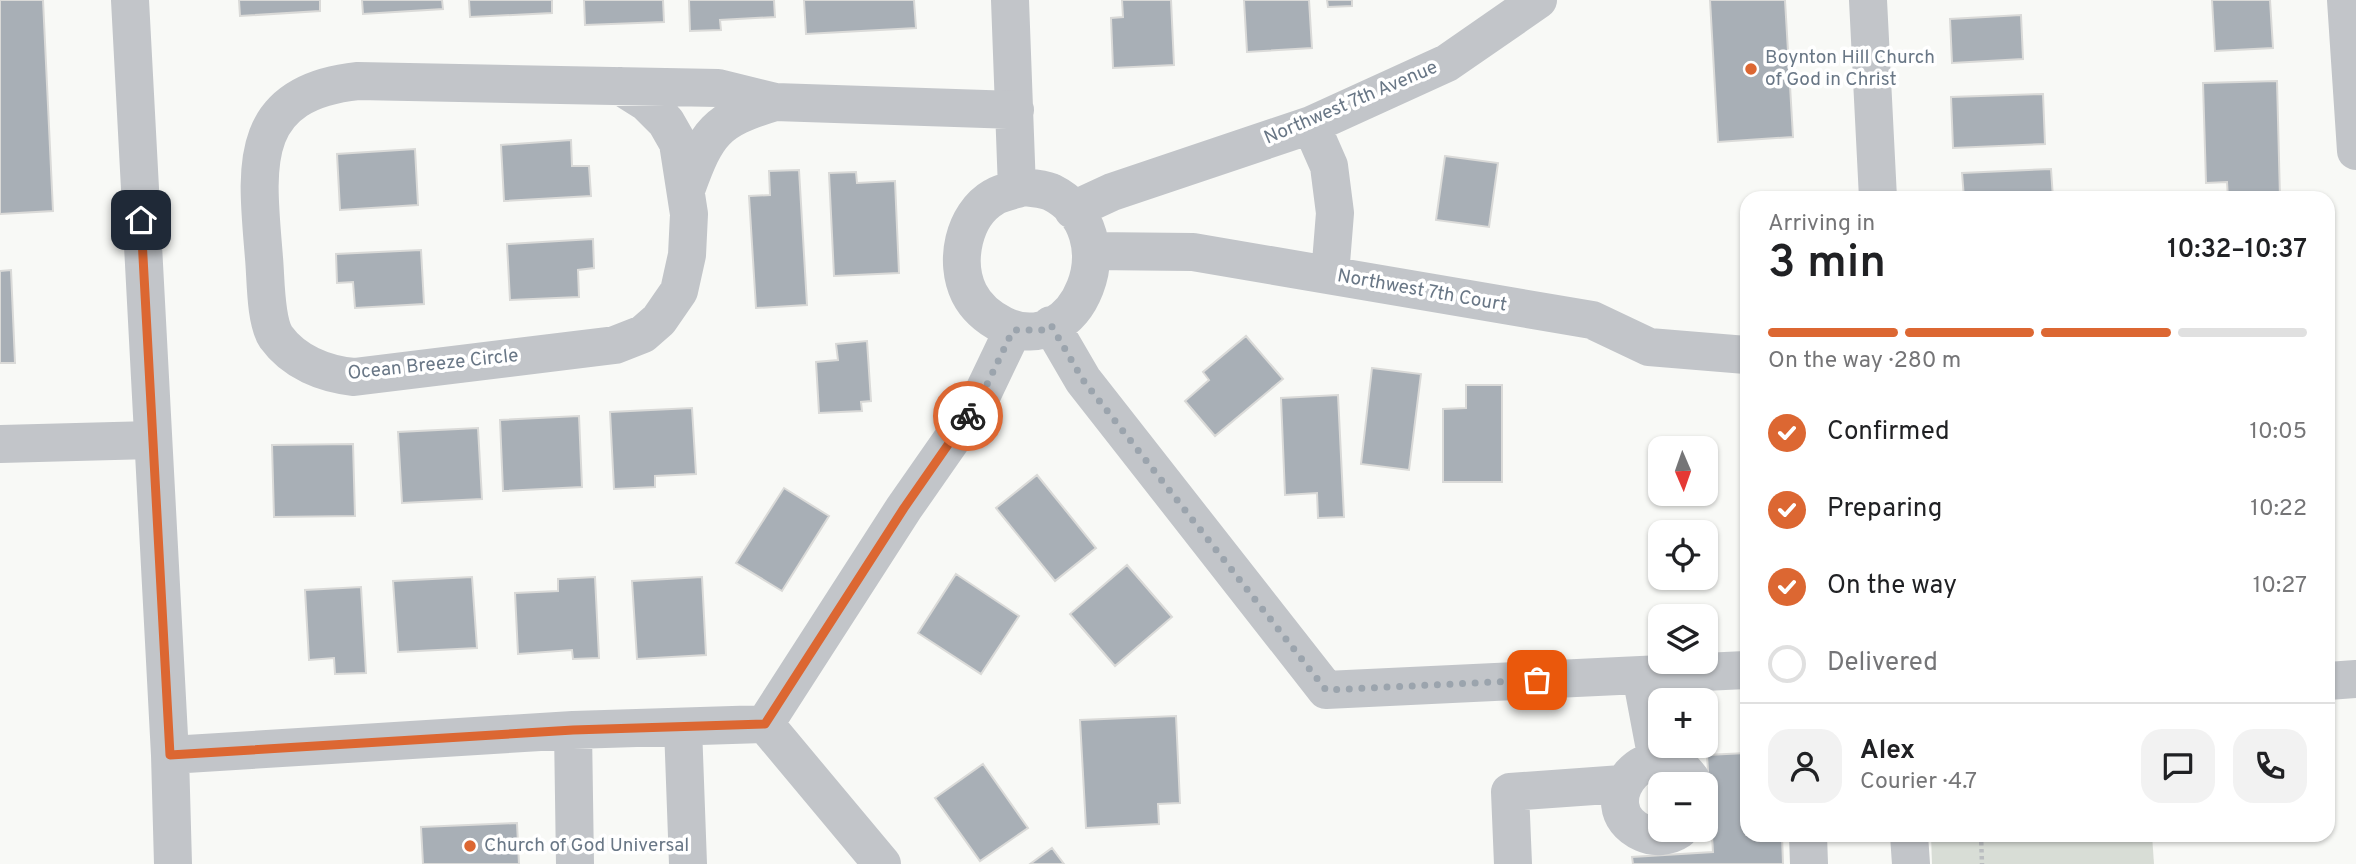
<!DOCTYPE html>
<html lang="en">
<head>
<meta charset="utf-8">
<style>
  :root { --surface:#fff; --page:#f2f2f2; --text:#202124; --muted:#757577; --line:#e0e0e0; --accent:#dc6732 }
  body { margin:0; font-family:Overpass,sans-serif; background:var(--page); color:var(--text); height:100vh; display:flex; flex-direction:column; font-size:26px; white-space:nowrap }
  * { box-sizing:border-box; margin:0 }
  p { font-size:23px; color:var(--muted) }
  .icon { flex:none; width:38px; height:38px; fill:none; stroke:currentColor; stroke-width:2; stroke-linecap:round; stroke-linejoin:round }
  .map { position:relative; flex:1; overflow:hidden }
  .side { position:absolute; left:1740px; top:191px; width:595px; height:651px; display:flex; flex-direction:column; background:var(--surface); border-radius:21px; box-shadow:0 2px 5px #0004 }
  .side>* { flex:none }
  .needle { width:46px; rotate:178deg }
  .controls { position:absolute; left:1648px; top:436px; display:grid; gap:14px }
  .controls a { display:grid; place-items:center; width:70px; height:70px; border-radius:14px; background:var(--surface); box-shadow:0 2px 5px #0004; font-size:35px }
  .pin { position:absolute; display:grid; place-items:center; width:60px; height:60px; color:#fff; margin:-30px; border-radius:14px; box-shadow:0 4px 10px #0006 }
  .courier { position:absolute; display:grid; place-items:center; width:70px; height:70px; margin:-35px; border:5px solid #dc6732; border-radius:50%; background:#fff; color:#222; box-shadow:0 2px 9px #0007 }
  .summary em { font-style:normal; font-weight:600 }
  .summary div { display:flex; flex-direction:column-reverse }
  .summary { display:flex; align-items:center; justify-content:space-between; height:119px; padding:0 28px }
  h1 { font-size:46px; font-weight:600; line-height:52px }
  .bar { display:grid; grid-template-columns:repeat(4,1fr); gap:10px 7px; align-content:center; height:84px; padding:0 28px }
  .bar i { height:9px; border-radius:5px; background:var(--line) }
  .bar .active { background:var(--accent) }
  .bar p { grid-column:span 4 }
  .line { display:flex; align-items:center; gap:18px; padding:0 28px; border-top:2px solid var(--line) }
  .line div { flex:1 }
  .round { display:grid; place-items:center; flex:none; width:74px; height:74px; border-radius:21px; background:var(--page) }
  ol { padding:0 28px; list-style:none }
  li { display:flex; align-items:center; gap:21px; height:77px }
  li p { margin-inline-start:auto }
  li .icon { padding:7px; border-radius:50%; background:var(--accent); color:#fff; stroke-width:4 }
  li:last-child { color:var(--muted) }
  li i { width:38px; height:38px; border:4px solid var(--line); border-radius:50% }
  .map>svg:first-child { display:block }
  .green { fill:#d8ddd6 }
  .building { fill:#a8afb6; stroke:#dadad8; stroke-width:2 }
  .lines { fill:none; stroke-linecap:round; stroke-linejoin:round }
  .path { stroke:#babdc0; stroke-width:4.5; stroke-dasharray:3.5 3.5; stroke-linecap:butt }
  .minor { stroke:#c2c5c9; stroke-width:38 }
  .done { stroke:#9ba4ad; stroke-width:7; stroke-dasharray:0 12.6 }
  .route { stroke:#dc6732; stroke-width:9 }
  .poi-dot { fill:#dc6732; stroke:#fff; stroke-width:2.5 }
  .labels { text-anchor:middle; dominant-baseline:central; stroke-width:7; stroke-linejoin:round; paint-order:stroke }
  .poi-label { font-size:19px; fill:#697786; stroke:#fff; text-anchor:start }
  .street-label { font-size:19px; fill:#697786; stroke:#fff }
</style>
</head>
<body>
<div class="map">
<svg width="2356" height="864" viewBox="0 0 2356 864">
  <rect width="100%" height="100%" fill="#f8f9f6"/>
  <path class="green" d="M1931,835H2152L2154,864H1932Z"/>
  <path class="building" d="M0,0H43L53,211L0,214Z
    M239,0H320V11L240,16Z
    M362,0H442L443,9L363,14Z
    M469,0H552V13L470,17Z
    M584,0H663L664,22L585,25Z
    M689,0H774L775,17L720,20L721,30L690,31Z
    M804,0H914L916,28L806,34Z
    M1122,0H1171L1174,65L1113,68L1111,18L1123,17Z
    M1244,0H1309L1312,48L1247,52Z
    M1327,0H1352V6L1328,7Z
    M1710,0H1785L1793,137L1718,142Z
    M2212,0H2270L2273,48L2215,51Z
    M2021,15L2023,59L1952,63L1950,19Z
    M2277,81L2280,198H2228L2227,182L2206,183L2203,83Z
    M2043,94L2045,144L1953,148L1951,97Z
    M571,140L572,166H589L591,196L504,201L501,145Z
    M415,149L418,205L340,210L337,154Z
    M1445,156L1498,163L1489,227L1436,220Z
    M2051,169L2053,198H1964L1962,173Z
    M799,170L807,305L756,308L749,196L770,195L769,171Z
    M856,172L857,183L895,181L899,273L834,276L829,173Z
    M593,239L594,268L578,270L579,297L510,300L507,244Z
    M421,250L424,304L355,308L353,282L337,283L336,254Z
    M11,270L15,363H0V271Z
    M1246,336L1283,379L1215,436L1185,401L1209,380L1203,372Z
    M867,341L871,401L861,402L862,411L819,413L816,362L838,360L836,344Z
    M1372,368L1421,374L1409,470L1361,464Z
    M1466,385H1502V482H1443V409L1466,408Z
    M1338,395L1344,517L1318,518L1317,493L1285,495L1281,398Z
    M692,408L696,474L655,476V487L614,489L610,412Z
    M579,416L582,487L503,491L500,420Z
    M478,428L482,499L402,503L398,432Z
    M353,444L355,516L274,517L272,445Z
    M1037,475L1096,548L1055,581L996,508Z
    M784,488L829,516L782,591L736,563Z
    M1127,565L1172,617L1115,666L1070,614Z
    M956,574L1019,616L981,674L918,633Z
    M472,577L477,648L398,652L393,581Z
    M595,577L599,658L573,659L572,650L518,654L515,593L558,591V579Z
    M702,577L706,655L637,659L632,581Z
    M361,587L366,673L335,674L334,658L309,660L305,590Z
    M1176,716L1180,803L1158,804L1159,824L1086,828L1080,720Z
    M1746,753V835H1782L1783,864H1633L1632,857L1713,852L1707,755Z
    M983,764L1028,828L980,861L935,798Z
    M517,823L519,864H423L421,827Z
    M1052,848L1064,864H1030Z"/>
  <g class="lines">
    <path class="path" d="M1981,835L1982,864"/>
    <path class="minor" d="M130,0L170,755L173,864
      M1010,0L1017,189
      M1868,0L1878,198
      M2346,0L2356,151
      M620,86L647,103L666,122L678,143L689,214L687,255L679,291L659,320L643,334L615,345L354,377C324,374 294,362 276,337C265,320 266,279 264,258C257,170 244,93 358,81L718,88L775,102L1015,110
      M1311,125L1329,166L1335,213L1330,275
      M1024,187C1033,188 1043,189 1051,192C1131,232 1078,362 1003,325C989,318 976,307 969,293C954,262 963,215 994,197C1002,192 1015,190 1024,187Z
      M686,190C707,132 715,120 775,102
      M1073,210L1112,192L1311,125L1447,63L1538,0
      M1091,251L1193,252L1592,320L1649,347L1746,355
      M1051,325L1083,380L1326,690L1746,670
      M0,444L152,440
      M1641,675L1657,760
      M2328,681L2356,679
      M765,724L904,508L980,399L1013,330
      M765,724L882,864
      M683,727L688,864
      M573,730L575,864
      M170,755L573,730L765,724
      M1679,830C1669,837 1654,838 1643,833C1583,806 1655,719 1694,784
      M1808,835L1809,864
      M1909,835L1911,864
      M1513,864L1510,792L1622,784"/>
  </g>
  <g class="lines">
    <path class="done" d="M968,416L980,399L1013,330H1042L1051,325L1083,380L1326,690L1537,680"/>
    <path class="route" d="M141,220L170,755L573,730L765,724L904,508L968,416"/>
  </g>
  <g class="poi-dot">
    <circle cx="1751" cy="69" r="7"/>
    <circle cx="470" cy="846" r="7"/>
  </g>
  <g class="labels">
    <g class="poi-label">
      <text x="1765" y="58">Boynton Hill Church<tspan x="1765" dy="22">of God in Christ</tspan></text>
      <text x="484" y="846">Church of God Universal</text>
    </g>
    <g class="street-label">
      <text transform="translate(1351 103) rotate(-23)">Northwest 7th Avenue</text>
      <text transform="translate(1422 291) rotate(10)">Northwest 7th Court</text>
      <text transform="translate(433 365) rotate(-6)">Ocean Breeze Circle</text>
    </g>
  </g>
</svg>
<div class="controls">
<a><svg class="needle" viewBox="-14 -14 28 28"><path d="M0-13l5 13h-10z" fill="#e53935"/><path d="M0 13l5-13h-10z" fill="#757577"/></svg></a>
<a><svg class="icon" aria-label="locate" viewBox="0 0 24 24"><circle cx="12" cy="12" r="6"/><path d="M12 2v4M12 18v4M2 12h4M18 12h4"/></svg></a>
<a><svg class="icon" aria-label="layers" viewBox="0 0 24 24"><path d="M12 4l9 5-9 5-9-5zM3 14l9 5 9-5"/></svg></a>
<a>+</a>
<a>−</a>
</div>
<div class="pin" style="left:1537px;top:680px;background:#ea580c"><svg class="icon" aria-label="bag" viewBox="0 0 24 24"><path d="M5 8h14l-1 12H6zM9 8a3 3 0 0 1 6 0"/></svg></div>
<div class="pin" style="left:141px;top:220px;background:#1f2937"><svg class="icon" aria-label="home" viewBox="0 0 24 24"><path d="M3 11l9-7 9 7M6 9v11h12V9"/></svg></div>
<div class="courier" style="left:968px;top:416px"><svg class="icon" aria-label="bike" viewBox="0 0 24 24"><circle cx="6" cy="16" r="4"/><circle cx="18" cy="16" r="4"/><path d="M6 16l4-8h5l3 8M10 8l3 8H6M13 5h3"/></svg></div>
<section class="side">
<div class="summary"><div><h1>3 min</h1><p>Arriving in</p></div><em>10:32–10:37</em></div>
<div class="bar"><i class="active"></i><i class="active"></i><i class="active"></i><i></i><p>On the way · 280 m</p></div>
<ol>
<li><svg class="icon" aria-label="check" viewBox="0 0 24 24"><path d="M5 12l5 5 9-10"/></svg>Confirmed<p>10:05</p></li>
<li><svg class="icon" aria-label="check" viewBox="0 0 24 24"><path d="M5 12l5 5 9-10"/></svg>Preparing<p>10:22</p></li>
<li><svg class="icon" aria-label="check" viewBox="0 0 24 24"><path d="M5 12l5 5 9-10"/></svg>On the way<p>10:27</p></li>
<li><i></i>Delivered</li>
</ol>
<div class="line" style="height:126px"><a class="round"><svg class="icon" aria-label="person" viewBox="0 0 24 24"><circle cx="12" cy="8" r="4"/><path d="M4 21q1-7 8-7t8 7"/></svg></a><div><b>Alex</b><p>Courier · 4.7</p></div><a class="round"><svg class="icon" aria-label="chat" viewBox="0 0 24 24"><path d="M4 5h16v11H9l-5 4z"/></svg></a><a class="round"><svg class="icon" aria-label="phone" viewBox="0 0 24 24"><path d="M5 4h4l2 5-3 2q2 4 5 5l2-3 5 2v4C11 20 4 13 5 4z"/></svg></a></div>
</section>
</div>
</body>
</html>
